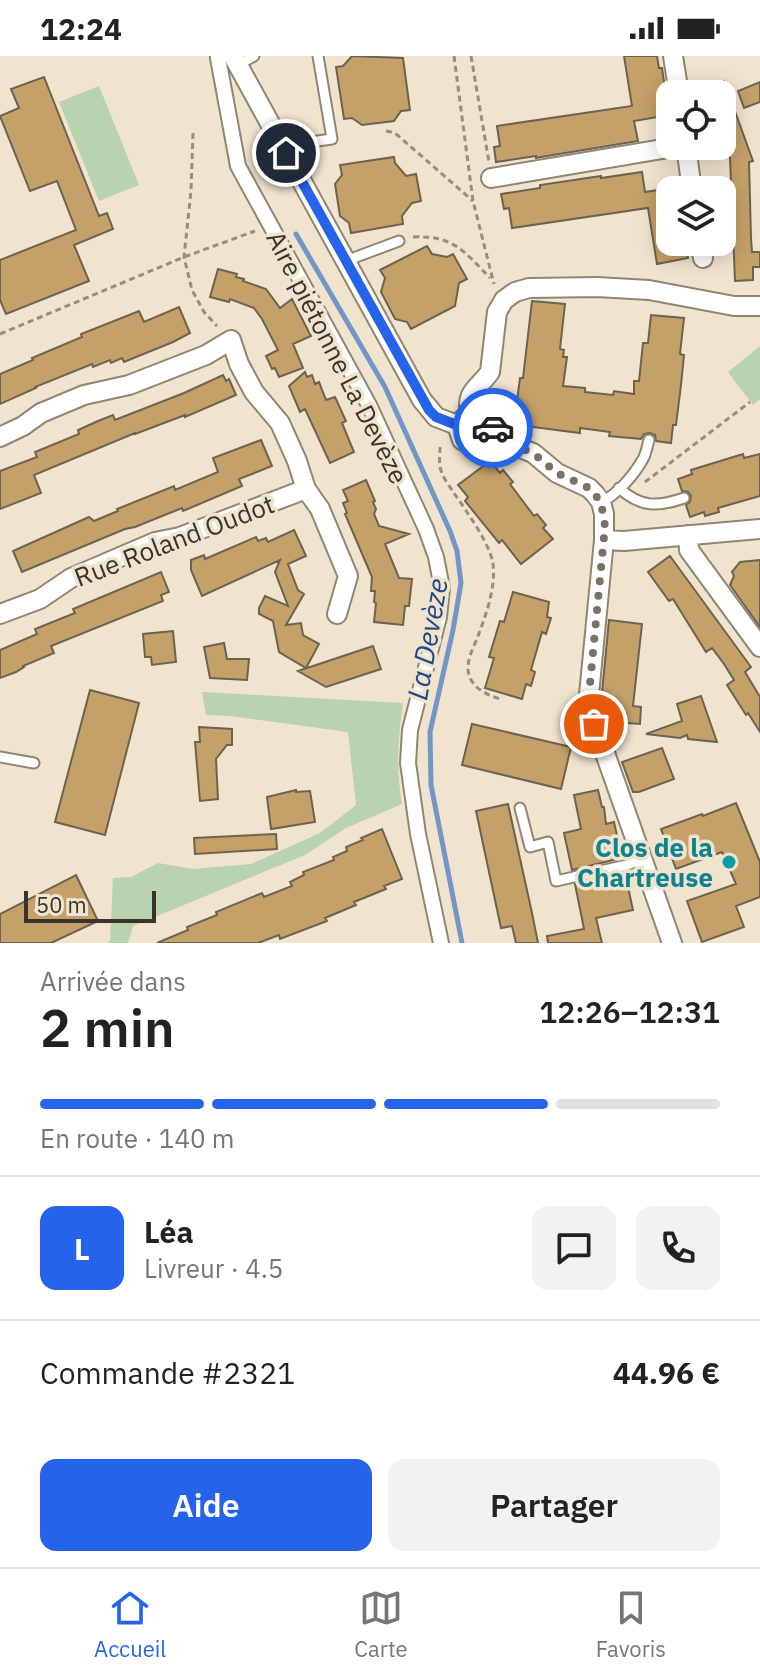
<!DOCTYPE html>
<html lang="fr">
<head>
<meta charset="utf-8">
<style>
  :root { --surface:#fff; --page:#f2f2f2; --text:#222; --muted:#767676; --line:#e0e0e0; --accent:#2563eb }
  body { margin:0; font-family:"IBM Plex Sans",sans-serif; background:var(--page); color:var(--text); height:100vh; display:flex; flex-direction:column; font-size:30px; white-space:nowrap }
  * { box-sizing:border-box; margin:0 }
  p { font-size:26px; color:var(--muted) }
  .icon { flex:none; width:44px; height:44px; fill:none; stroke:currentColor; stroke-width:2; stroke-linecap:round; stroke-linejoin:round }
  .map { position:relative; height:887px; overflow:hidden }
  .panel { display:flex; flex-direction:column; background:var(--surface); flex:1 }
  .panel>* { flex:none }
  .tools { position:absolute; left:656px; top:24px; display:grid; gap:16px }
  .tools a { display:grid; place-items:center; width:80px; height:80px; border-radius:16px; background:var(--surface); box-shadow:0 4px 20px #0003; font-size:40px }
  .scale { position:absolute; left:24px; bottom:20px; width:132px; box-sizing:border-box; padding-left:8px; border:4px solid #38332b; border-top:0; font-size:22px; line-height:28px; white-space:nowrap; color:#38332b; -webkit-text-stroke:6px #f1e4cf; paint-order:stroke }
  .pin { position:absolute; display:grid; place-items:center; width:68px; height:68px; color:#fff; margin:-34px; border:4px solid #fff; border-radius:50%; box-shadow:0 2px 8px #0007 }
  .courier { position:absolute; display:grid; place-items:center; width:80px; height:80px; margin:-40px; border:6px solid #2563eb; border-radius:50%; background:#fff; color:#222; box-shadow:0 2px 10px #0007 }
  .headline em { font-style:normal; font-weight:600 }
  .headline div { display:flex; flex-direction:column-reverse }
  .headline { display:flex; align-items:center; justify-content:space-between; height:136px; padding:0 40px }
  h1 { font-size:52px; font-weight:600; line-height:60px }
  .bar { display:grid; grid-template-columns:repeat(4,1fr); gap:12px 8px; align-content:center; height:96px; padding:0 40px }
  .bar i { height:10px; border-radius:6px; background:var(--line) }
  .bar .on { background:var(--accent) }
  .bar p { grid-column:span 4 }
  .line { display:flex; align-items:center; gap:20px; padding:0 40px; border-top:2px solid var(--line) }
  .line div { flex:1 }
  .round { display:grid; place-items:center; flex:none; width:84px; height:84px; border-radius:16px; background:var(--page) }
  .button { display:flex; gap:16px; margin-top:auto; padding:16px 40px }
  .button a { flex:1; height:92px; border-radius:16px; background:var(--accent); color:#fff; font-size:32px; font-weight:600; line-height:92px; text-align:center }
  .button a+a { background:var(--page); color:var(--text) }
  .status { display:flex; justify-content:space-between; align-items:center; height:56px; padding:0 40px; background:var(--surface); direction:ltr }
  .status svg { height:22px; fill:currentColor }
  .tabs { display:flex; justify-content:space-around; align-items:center; height:112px; border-top:2px solid var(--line); background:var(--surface); font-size:22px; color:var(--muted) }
  .tabs a { display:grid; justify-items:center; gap:4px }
  .tabs .on { color:var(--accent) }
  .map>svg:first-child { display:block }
  .green { fill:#b9d2af }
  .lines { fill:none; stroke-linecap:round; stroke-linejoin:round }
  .stream { stroke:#7495c8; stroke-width:5 }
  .building { fill:#c4a168; stroke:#6d6250; stroke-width:2 }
  .service-casing { stroke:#918572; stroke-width:13 }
  .pedestrian-casing { stroke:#918572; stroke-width:18 }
  .minor-casing { stroke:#918572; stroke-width:22 }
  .path { stroke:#978e7f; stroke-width:3; stroke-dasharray:6 4; stroke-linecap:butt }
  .service { stroke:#fff; stroke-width:9 }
  .pedestrian { stroke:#fff; stroke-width:14 }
  .minor { stroke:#fff; stroke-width:18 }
  .done { stroke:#797164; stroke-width:8; stroke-dasharray:0 14.4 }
  .route { stroke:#2563eb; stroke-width:10 }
  .culture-dot { fill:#0f9aa8; stroke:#f1e4cf; stroke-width:3 }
  .labels { text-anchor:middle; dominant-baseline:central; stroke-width:7; stroke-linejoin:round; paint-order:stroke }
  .street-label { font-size:26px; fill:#38332b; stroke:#f1e4cf }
  .culture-label { font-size:26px; font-weight:bold; fill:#0d838f; stroke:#f1e4cf; text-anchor:end }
  .water-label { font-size:28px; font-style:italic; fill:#1e4786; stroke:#f1e4cf }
</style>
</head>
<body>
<div class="status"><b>12:24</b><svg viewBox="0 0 49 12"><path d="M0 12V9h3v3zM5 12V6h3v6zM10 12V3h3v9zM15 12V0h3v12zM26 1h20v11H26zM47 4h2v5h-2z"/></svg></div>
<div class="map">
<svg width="760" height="887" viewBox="0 0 760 887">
  <rect width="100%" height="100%" fill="#f1e4cf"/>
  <path class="green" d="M99,30L139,129L99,145L59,46Z
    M760,290V343L753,349L728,316Z
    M202,636L403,647C398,683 396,712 402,748L346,772L305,799L133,870L128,887H107L110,885L113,822L131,821L158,807L193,813L251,808L320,777L356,749L348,676L230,660L206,659Z"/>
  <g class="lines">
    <path class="stream" d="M296,178L385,331L450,475L457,495L461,527L453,574L430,676L431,729L462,887"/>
  </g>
  <path class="building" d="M352,0L403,2L410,54L401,55L394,65L362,69L352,62L344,63L336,11L343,10Z
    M624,0H657L659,12H662L669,59L634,65L638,85L541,101L536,102V100L496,106L494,91L500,90L497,70L632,50Z
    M44,21L99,160L107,157L113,173L74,189L89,225L6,258L0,244V204L76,174L57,125L30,135L0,60L19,52L11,33Z
    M724,25L753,105L749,106L751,182L752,196H760V211H753V224L735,225L730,102L722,80V26Z
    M760,26V46L744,52L738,35Z
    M394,101L395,107L406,120L416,118L421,145L412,147L402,160L403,168L351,177L349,167L340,160L335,128L342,119L340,109Z
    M642,116L645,136L670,132V186H686L688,202L657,208L648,152L512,172L509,152L504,153L501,138L540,132V129L601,120V122Z
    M427,190L432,198L447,201L453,198L467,223L459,227L455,250L411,273L407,266L395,263L381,236L385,222L380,214Z
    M218,213L237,218L236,221L244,223L243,225L266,233L280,252L292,243L311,280L293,288L303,312L279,321L275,312L272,313L266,300L278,294L262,263L254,252L230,243L229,246L210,241Z
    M532,245L565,248L560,293L564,294L563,301H567L563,330L585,332V336L613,339L614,335L634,338V325H639L643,287H648L651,259L684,262L680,298L684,299L681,329L676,369H673L671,387L656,385L655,379L650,377L644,378L641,383L609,380L610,376L580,372V377L517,369L519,352H516L520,322H523Z
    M179,251L190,277L173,286L124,306L122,302L111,307L110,304L93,311L92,308L35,331L36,332L0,348V318L33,304L32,302L82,281L81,278L139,255L144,266Z
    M305,316L307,321L312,319L315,328L319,326L326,344L335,341L346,365L342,367L354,396L330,407L305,353L300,356L289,330Z
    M223,319L226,325L229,323L236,339L185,361V359L135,378V377L34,419L41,437L0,453V415L37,401L35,396L79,378L78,374L98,365L113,359L115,364L184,337Z
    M261,384L272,410L239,423L242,430L183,455L182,452L135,471L125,473L22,516L13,495L89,461L94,465L118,455L117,453L174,430L175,434L218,416L213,402Z
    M743,398L744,402L760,398V440L718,452L719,456L705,460L704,456L690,461L686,449L690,446L691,440L688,436L682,435L678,423L692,418L691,414Z
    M490,405L500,417L503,414L513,426L510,428L534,460L537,458L546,469L543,472L553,483L521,508L502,484L499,487L465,445L468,441L458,429Z
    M366,424L375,445L373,446L376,453L374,458L379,470L409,478L385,488L399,522L412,523L409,550H405L403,569L374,566L376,547L374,546L375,535H371L372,521L345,458L347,457L343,447L348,445L343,434Z
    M294,474L306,500L288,508L298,534L304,538L286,569L301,567L303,579L319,588L306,612L279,596L273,565L259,558V552L265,540L288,550L275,516L280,504L202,540L191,514V504L204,499L205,503L256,481L258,485L266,482L268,486Z
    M670,500L751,611L745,616L760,641V676L748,657L746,659L727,629L734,624L724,608L712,592L706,596L673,543L669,545L648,516Z
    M760,504V571L730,529L734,520L732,516L740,506Z
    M161,516L169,536L161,539L163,545L51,590L54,597L23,610L24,611L16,616L0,622V594L37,578L35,573L75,557L73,553Z
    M513,536L549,546L547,561L551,562L546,578L542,576L531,614L535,616L531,630L526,628L522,643L485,632L494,602L489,601L500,565L504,566Z
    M609,564L642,568L633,650L641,651L640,668L627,667L626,675L612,674L613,665H608L609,648L601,647Z
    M173,575L176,606L152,609L151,601H145L143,578Z
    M224,587L227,603H249L247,624L210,622L204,591Z
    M373,590L381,613L326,631L298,615Z
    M90,634L139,647L105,779L55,766Z
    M701,640L717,686L688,683L687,679L680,682L646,678L682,665L677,648Z
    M472,668L571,691L561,733L462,709Z
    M199,671L232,673V689H227L216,703L218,743L200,745L195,686H200Z
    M662,692L674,723L639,736H633L622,706Z
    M296,734V736L310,735L315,766L271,773L267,741Z
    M598,734L602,751H604L606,768L614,766L622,802L572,814L564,777L581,773L574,739Z
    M736,747L760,806V841L736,850L744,871L702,886L687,845L736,828L722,796L676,813L661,773L702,758L703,760Z
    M508,748L532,857L538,887H516L512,870L501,872L476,755Z
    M382,773L402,823L384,830L386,833L354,846L356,849L325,862L327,865L280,883L279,879L258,887H157L188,874L187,871L217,859L216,856L262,837L264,841L292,830L290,826L304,819L303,816L334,804L333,801L347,795L346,791L363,784L361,782Z
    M276,778L277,793L195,798L194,782Z
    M625,817L633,854L596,862L602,887H548L547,880L584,873L575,828Z
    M76,819L98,865L51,887H0V858Z"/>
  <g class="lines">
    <g class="service-casing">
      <path id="service" d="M238,9L254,0
        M286,97L303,87L332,83L318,0
        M347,206L356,201L399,185
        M619,432C641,452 658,451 684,442
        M601,446C617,439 634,419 643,403C646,398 647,391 649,384
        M0,701L34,707
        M520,752L530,791L548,786L556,825L627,809L642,803"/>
    </g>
    <g class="pedestrian-casing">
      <path id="pedestrian" d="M221,0L218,2L238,110L369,349L426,473L436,501L442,532L439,561L410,674L408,707L418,778L441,887"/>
    </g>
    <g class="minor-casing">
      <path id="minor" d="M233,0L422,344L436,361L457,369
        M673,0L679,38
        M686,90L692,134
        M491,122L680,90
        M700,186L703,202
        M470,359C465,335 478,333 490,316L497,256L504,244L515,236L529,232L597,231L649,234L734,250H760
        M470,359C487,360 492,366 495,382C482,392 476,393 462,384L457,369L463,363Z
        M0,381L23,370L41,357L84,339L129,329L206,299L231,284L239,308L254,336L280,367L297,405L306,433L320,453L348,520L337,558
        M495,382L533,397L557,417L589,432L595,438L601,446L604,458V484
        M688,479L689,494L760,591
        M0,558L40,543L71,522L155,486L180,481L306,433
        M672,887L588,649L604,484L624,485L760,473"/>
    </g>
    <path class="path" d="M454,0L473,145L494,228
      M471,0L489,106
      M386,75L395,77L473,145
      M193,77L191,135L184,201L192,234L204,256L217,270
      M413,181C453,179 464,195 490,222
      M0,278L184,201L255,175
      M440,391C440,397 439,404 440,410C441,420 449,429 454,437C466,455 490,487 493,508C496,531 486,559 478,580C473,593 464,608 470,622C476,634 488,639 500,643
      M645,426L750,346"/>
    <use href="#service" class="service"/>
    <use href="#pedestrian" class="pedestrian"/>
    <use href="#minor" class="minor"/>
  </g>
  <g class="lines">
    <path class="done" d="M493,372L495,382L533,397L557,417L589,432L601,446L605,470L588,649L594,668"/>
    <path class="route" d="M286,97L429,354L436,361L457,369C469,356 484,357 493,372"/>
  </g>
  <circle class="culture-dot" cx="729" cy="806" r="8"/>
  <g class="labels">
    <g class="street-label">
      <text transform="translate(338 301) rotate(63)">Aire piétonne La Devèze</text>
      <text transform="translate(174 484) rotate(-21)">Rue Roland Oudot</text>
    </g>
    <g class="culture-label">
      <text x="713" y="791">Clos de la<tspan x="713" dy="30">Chartreuse</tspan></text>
    </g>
    <g class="water-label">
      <text transform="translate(427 583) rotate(-80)">La Devèze</text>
    </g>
  </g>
</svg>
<div class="tools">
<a><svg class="icon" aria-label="locate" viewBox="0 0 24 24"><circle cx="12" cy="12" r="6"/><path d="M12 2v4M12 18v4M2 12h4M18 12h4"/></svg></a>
<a><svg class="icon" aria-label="layers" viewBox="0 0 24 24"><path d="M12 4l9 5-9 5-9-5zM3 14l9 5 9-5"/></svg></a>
</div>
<div class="scale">50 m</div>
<div class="pin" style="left:594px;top:668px;background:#ea580c"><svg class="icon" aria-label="bag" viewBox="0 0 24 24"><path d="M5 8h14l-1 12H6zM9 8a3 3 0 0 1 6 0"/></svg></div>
<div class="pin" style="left:286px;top:97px;background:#1f2937"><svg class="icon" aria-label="home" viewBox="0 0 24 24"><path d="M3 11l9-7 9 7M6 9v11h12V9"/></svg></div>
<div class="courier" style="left:493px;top:372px"><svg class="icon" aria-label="car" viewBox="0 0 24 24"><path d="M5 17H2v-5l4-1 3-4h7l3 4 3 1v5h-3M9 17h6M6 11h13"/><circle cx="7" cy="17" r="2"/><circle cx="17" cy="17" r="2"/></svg></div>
</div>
<section class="panel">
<div class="headline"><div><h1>2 min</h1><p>Arrivée dans</p></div><em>12:26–12:31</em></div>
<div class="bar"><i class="on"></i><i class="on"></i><i class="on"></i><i></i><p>En route · 140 m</p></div>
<div class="line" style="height:144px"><b class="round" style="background:var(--accent);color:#fff">L</b><div><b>Léa</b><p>Livreur · 4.5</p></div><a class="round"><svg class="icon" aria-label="chat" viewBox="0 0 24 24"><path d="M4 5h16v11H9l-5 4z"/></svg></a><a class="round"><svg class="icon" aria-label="phone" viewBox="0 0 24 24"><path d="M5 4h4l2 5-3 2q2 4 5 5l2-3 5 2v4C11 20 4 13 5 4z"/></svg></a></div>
<div class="line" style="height:104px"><div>Commande #2321</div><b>44.96 €</b></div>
<div class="button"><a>Aide</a><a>Partager</a></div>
</section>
<nav class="tabs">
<a class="on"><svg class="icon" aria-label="home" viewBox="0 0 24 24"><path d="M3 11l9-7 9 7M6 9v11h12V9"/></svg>Accueil</a>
<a><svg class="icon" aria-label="map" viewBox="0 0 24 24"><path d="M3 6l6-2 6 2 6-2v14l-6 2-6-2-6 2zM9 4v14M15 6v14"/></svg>Carte</a>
<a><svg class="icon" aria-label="saved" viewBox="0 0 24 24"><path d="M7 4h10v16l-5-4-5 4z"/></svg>Favoris</a>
</nav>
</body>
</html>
